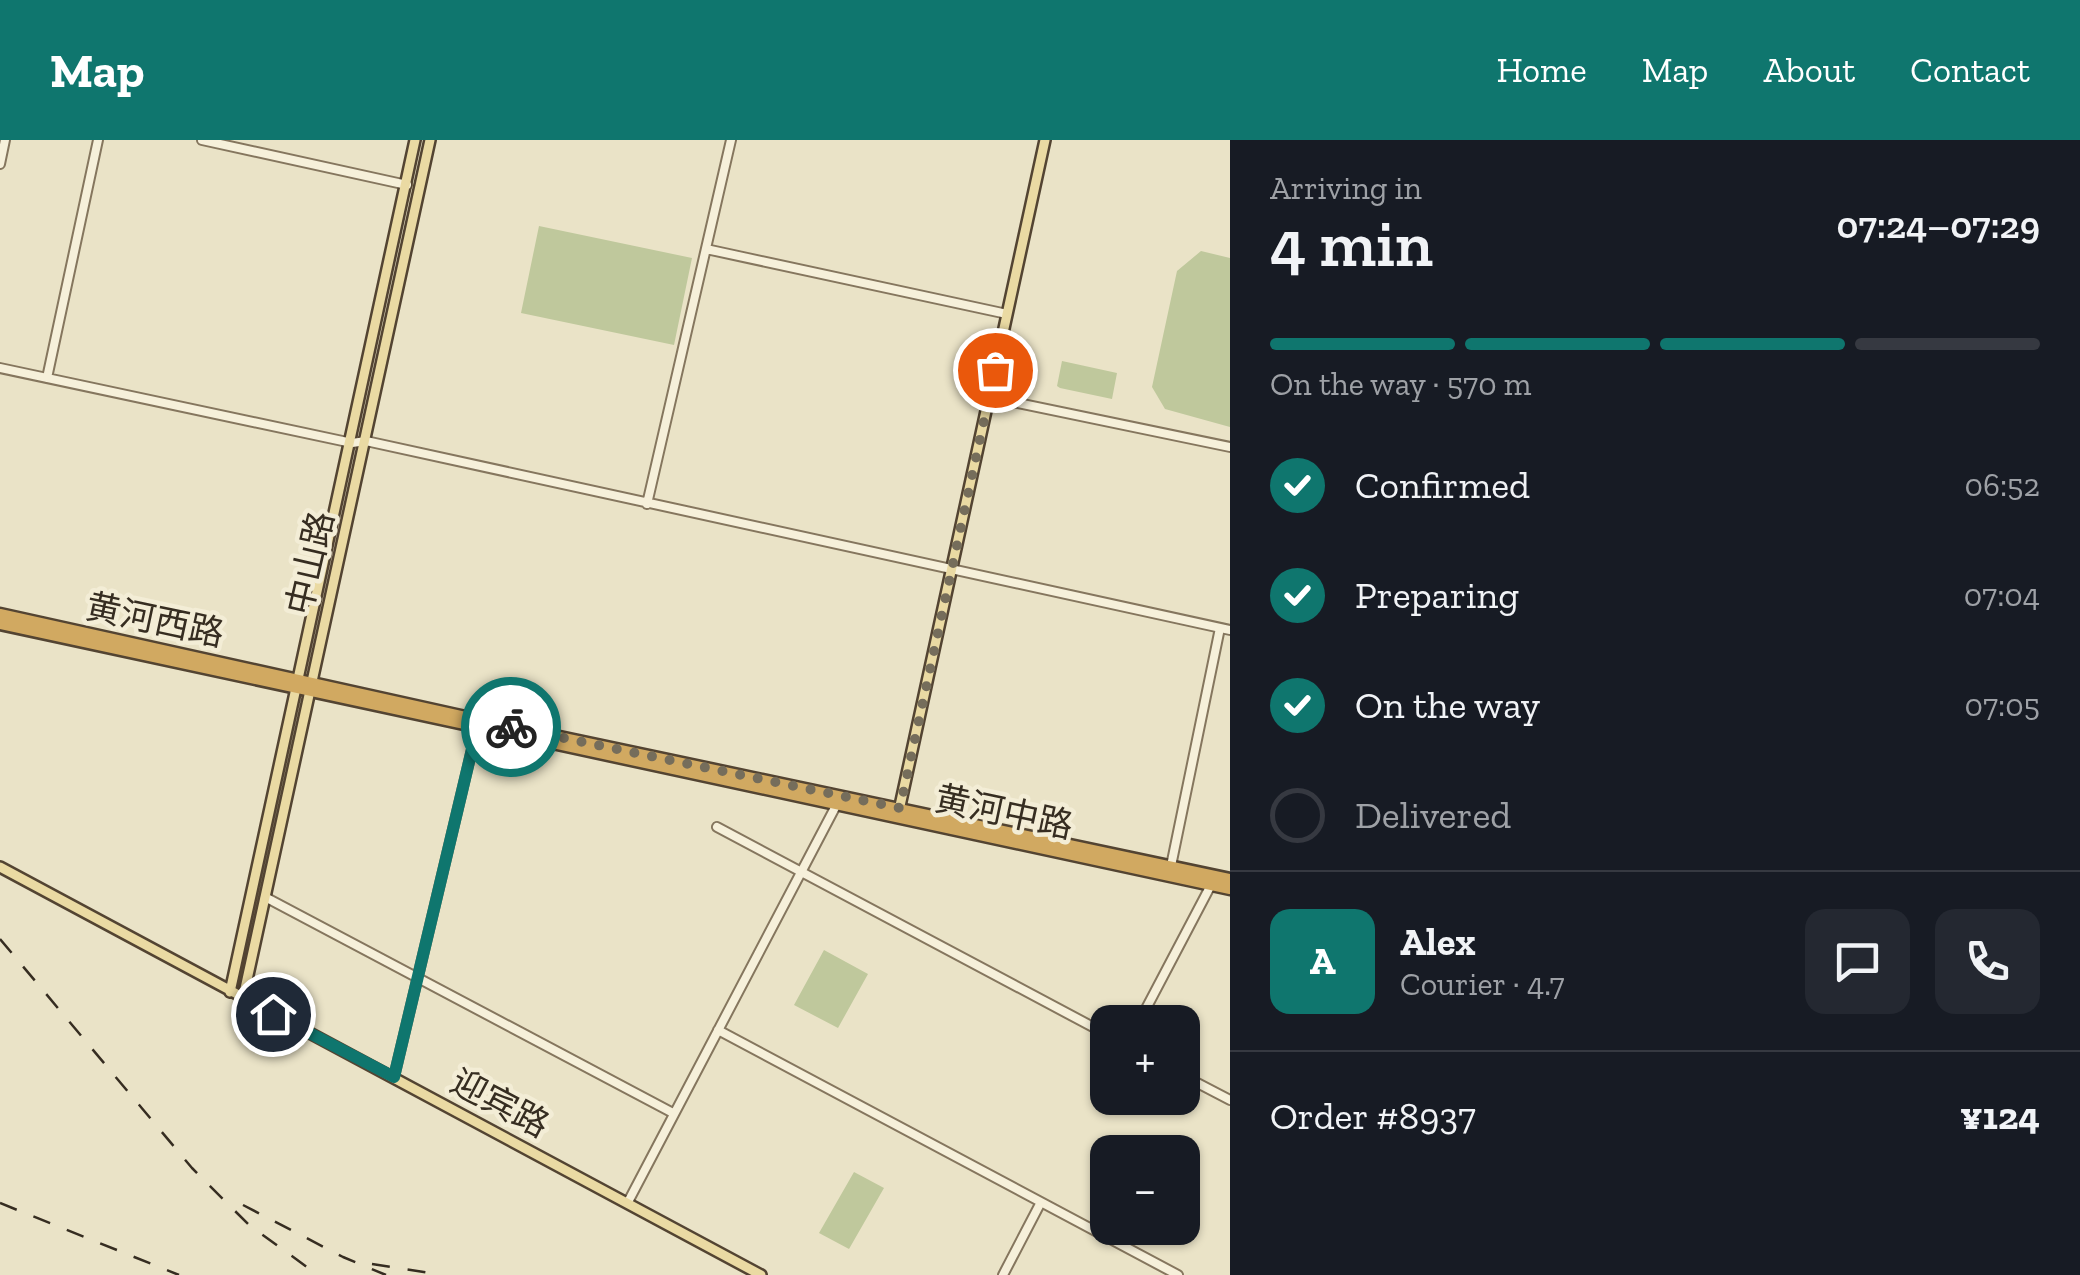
<!DOCTYPE html>
<html lang="en">
<head>
<meta charset="utf-8">
<style>
  :root { --surface:#171b24; --page:#242831; --text:#f1f3f6; --muted:#9ea1a6; --line:#363941; --accent:#0f766e }
  body { margin:0; font-family:"Zilla Slab","Noto Sans SC",serif; background:var(--page); color:var(--text); height:100vh; display:flex; flex-direction:column; font-size:38px; white-space:nowrap }
  * { box-sizing:border-box; margin:0 }
  p { font-size:32px; color:var(--muted) }
  .icon { flex:none; width:55px; height:55px; fill:none; stroke:currentColor; stroke-width:2; stroke-linecap:round; stroke-linejoin:round }
  .map { position:relative; flex:1; overflow:hidden }
  .sheet { display:flex; flex-direction:column; background:var(--surface); width:850px }
  .sheet>* { flex:none }
  .buttons { position:absolute; left:1090px; top:865px; display:grid; gap:20px }
  .buttons a { display:grid; place-items:center; width:110px; height:110px; border-radius:20px; background:var(--surface); box-shadow:0 2px 8px #0004; font-size:50px }
  .pin { position:absolute; display:grid; place-items:center; width:85px; height:85px; color:#fff; margin:-42px; border:5px solid #fff; border-radius:50%; box-shadow:0 2px 10px #0007 }
  .courier { position:absolute; display:grid; place-items:center; width:100px; height:100px; margin:-50px; border:8px solid #0f766e; border-radius:50%; background:#fff; color:#222; box-shadow:0 2px 12px #0007 }
  .overview em { font-style:normal; font-weight:600 }
  .overview div { display:flex; flex-direction:column-reverse }
  .overview { display:flex; align-items:center; justify-content:space-between; height:170px; padding:0 40px }
  h1 { font-size:65px; font-weight:600; line-height:75px }
  .bar { display:grid; grid-template-columns:repeat(4,1fr); gap:15px 10px; align-content:center; height:120px; padding:0 40px }
  .bar i { height:12px; border-radius:8px; background:var(--line) }
  .bar .on { background:var(--accent) }
  .bar p { grid-column:span 4 }
  .line { display:flex; align-items:center; gap:25px; padding:0 40px; border-top:2px solid var(--line) }
  .line div { flex:1 }
  .round { display:grid; place-items:center; flex:none; width:105px; height:105px; border-radius:20px; background:var(--page) }
  ol { padding:0 40px; list-style:none }
  li { display:flex; align-items:center; gap:30px; height:110px }
  li p { margin-inline-start:auto }
  li .icon { padding:10px; border-radius:50%; background:var(--accent); color:#fff; stroke-width:4 }
  li:last-child { color:var(--muted) }
  li i { width:55px; height:55px; border:5px solid var(--line); border-radius:50% }
  header { display:flex; align-items:center; gap:60px; box-sizing:border-box; height:140px; padding:0 50px; background:var(--accent); color:#fff }
  header strong { font-size:48px }
  nav { display:flex; gap:55px; margin-inline-start:auto; font-size:35px }
  main { display:flex; flex:1; min-height:0 }
  .map>svg:first-child { display:block }
  .green { fill:#bfc89c }
  .lines { fill:none; stroke-linecap:round; stroke-linejoin:round }
  .minor-casing { stroke:#85765e; stroke-width:12 }
  .major-casing { stroke:#534432; stroke-width:14 }
  .highway-casing { stroke:#534432; stroke-width:15 }
  .minor { stroke:#f6f0da; stroke-width:8 }
  .major { stroke:#eadaa3; stroke-width:9 }
  .highway { stroke:#d1a961; stroke-width:10 }
  .rail { stroke:#362d21; stroke-width:2.5; stroke-dasharray:18 18; stroke-linecap:butt }
  .done { stroke:#756d5b; stroke-width:10; stroke-dasharray:0 18 }
  .route { stroke:#0f766e; stroke-width:12 }
  .labels { text-anchor:middle; dominant-baseline:central; stroke-width:9; stroke-linejoin:round; paint-order:stroke }
  .street-label { font-size:35px; fill:#362d21; stroke:#f3edd6 }
</style>
</head>
<body>
<header>
<strong>Map</strong>
<nav><a>Home</a><a>Map</a><a>About</a><a>Contact</a></nav>
</header>
<main>
<div class="map">
<svg width="1230" height="1135" viewBox="0 0 1230 1135">
  <rect width="100%" height="100%" fill="#eae3c7"/>
  <path class="green" d="M539,86L692,118L674,205L521,173Z
    M1201,111L1230,118V287L1165,269L1152,247L1177,131Z
    M1062,221L1117,233L1112,259L1060,248L1057,246Z
    M824,810L868,834L838,888L794,865Z
    M854,1032L884,1048L849,1109L819,1093Z"/>
  <g class="lines">
    <g class="minor-casing">
      <path id="minor" d="M202,0L407,45
        M0,24L5,0
        M706,109L1007,174
        M0,228L352,303L366,301L1230,490
        M47,238L98,0
        M989,257L1230,307
        M647,364L731,0
        M717,687L1108,895
        M1171,726L1220,488
        M265,757L673,973
        M1139,882L1211,745
        M718,890L1178,1135
        M1182,935L1230,960
        M394,937L478,584
        M628,1062L839,660
        M1003,1135L1041,1062"/>
    </g>
    <g class="major-casing">
      <path id="major" d="M898,675L1045,0
        M0,727L761,1135
        M230,852L415,0
        M243,858L430,0"/>
    </g>
    <g class="highway-casing">
      <path id="highway" d="M0,474L479,580L1230,739
        M0,484L1230,749"/>
    </g>
    <use href="#minor" class="minor"/>
    <use href="#major" class="major"/>
    <use href="#highway" class="highway"/>
    <path class="rail" d="M0,799L192,1028L249,1085L318,1135
      M0,1063L179,1135
      M243,1065L343,1117L386,1135
      M372,1124L443,1135"/>
  </g>
  <g class="lines">
    <path class="done" d="M511,587L900,668L995,230"/>
    <path class="route" d="M273,874L394,937L479,580L511,587"/>
  </g>
  <g class="labels">
    <g class="street-label">
      <text transform="translate(310 423) rotate(-77)">中山路</text>
      <text transform="translate(155 480) rotate(12)">黄河西路</text>
      <text transform="translate(1004 672) rotate(12)">黄河中路</text>
      <text transform="translate(500 963) rotate(28)">迎宾路</text>
    </g>
  </g>
</svg>
<div class="buttons">
<a>+</a>
<a>−</a>
</div>
<div class="pin" style="left:995px;top:230px;background:#ea580c"><svg class="icon" aria-label="bag" viewBox="0 0 24 24"><path d="M5 8h14l-1 12H6zM9 8a3 3 0 0 1 6 0"/></svg></div>
<div class="pin" style="left:273px;top:874px;background:#1f2937"><svg class="icon" aria-label="home" viewBox="0 0 24 24"><path d="M3 11l9-7 9 7M6 9v11h12V9"/></svg></div>
<div class="courier" style="left:511px;top:587px"><svg class="icon" aria-label="bike" viewBox="0 0 24 24"><circle cx="6" cy="16" r="4"/><circle cx="18" cy="16" r="4"/><path d="M6 16l4-8h5l3 8M10 8l3 8H6M13 5h3"/></svg></div>
</div>
<section class="sheet">
<div class="overview"><div><h1>4 min</h1><p>Arriving in</p></div><em>07:24–07:29</em></div>
<div class="bar"><i class="on"></i><i class="on"></i><i class="on"></i><i></i><p>On the way · 570 m</p></div>
<ol>
<li><svg class="icon" aria-label="check" viewBox="0 0 24 24"><path d="M5 12l5 5 9-10"/></svg>Confirmed<p>06:52</p></li>
<li><svg class="icon" aria-label="check" viewBox="0 0 24 24"><path d="M5 12l5 5 9-10"/></svg>Preparing<p>07:04</p></li>
<li><svg class="icon" aria-label="check" viewBox="0 0 24 24"><path d="M5 12l5 5 9-10"/></svg>On the way<p>07:05</p></li>
<li><i></i>Delivered</li>
</ol>
<div class="line" style="height:180px"><b class="round" style="background:var(--accent);color:#fff">A</b><div><b>Alex</b><p>Courier · 4.7</p></div><a class="round"><svg class="icon" aria-label="chat" viewBox="0 0 24 24"><path d="M4 5h16v11H9l-5 4z"/></svg></a><a class="round"><svg class="icon" aria-label="phone" viewBox="0 0 24 24"><path d="M5 4h4l2 5-3 2q2 4 5 5l2-3 5 2v4C11 20 4 13 5 4z"/></svg></a></div>
<div class="line" style="height:130px"><div>Order #8937</div><b>¥124</b></div>
</section>
</main>
</body>
</html>
